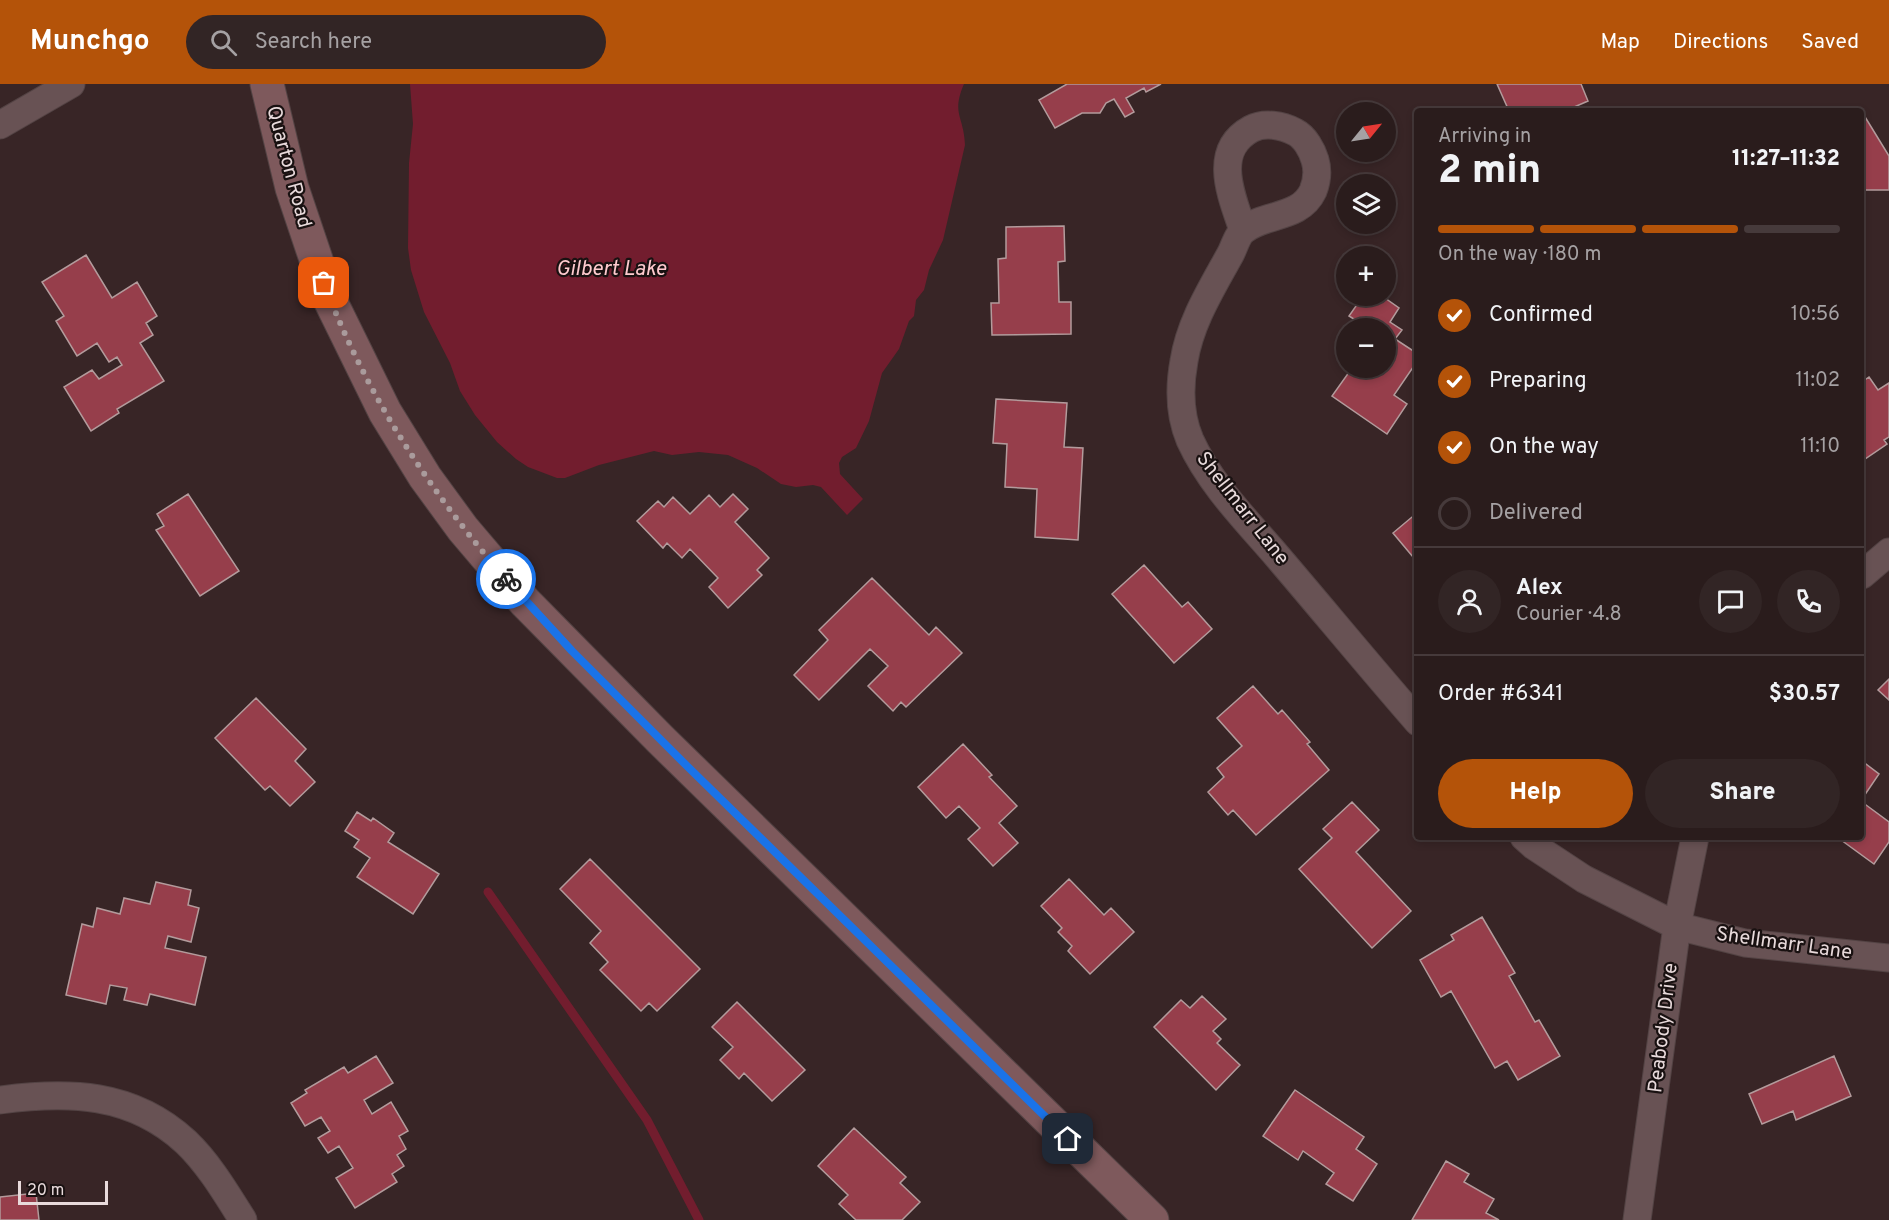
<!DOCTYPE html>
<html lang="en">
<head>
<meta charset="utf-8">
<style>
  :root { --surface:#2a1c1c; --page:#322525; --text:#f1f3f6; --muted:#a5a1a3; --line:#463a3b; --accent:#b45309 }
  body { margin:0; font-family:Overpass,sans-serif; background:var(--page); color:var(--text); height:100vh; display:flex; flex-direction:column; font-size:22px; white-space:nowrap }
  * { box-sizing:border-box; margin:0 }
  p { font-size:20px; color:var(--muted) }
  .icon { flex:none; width:33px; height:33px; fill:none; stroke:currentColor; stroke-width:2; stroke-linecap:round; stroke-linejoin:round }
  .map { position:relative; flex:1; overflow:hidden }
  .side { position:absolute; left:1414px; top:24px; width:450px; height:732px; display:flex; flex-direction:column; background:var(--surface); border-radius:6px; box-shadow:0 3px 9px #0003,0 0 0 2px var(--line) }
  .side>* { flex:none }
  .needle { width:39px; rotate:60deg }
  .controls { position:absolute; left:1336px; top:18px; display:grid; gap:12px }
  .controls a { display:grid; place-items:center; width:60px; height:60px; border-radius:50%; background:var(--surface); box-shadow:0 3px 9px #0003,0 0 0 2px var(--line); font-size:30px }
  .scale { position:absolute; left:18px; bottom:15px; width:90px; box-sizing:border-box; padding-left:6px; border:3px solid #e8dadb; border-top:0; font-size:16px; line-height:21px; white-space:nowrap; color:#e8dadb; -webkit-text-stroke:4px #191111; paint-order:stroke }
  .pin { position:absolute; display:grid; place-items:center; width:51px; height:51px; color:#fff; margin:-26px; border-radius:12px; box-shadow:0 3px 9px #0006 }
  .courier { position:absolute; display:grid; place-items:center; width:60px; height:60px; margin:-30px; border:4px solid #1a73e8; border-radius:50%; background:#fff; color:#222; box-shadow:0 2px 8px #0007 }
  .head em { font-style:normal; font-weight:800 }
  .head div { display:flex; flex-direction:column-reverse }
  .head { display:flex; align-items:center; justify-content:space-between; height:102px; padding:0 24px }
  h1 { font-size:39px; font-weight:800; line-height:45px }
  .bar { display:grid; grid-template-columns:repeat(4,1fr); gap:9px 6px; align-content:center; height:72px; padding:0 24px }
  .bar i { height:8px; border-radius:4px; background:var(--line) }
  .bar .selected { background:var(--accent) }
  .bar p { grid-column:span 4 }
  .line { display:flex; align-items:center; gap:15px; padding:0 24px; border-top:2px solid var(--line) }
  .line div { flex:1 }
  .round { display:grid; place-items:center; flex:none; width:63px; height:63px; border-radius:32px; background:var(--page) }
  ol { padding:0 24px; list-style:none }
  li { display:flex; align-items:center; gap:18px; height:66px }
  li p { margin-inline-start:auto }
  li .icon { padding:6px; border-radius:50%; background:var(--accent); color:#fff; stroke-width:4 }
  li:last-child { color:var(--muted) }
  li i { width:33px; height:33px; border:3px solid var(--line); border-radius:50% }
  .button { display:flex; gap:12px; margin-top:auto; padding:12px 24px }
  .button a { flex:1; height:69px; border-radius:36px; background:var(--accent); color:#fff; font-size:24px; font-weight:800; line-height:69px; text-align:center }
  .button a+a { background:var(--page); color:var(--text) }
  header { display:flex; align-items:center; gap:36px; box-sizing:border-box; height:84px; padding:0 30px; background:var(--accent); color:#fff }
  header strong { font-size:28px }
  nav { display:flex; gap:33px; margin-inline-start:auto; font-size:21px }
  .search { width:420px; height:54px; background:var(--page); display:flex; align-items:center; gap:15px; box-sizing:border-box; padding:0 21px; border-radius:33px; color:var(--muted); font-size:22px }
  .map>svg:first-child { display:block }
  .water { fill:#721d2e }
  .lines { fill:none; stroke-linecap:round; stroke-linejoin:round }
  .stream { stroke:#721d2e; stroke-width:9 }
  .building { fill:#963e4b; stroke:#b39b9c; stroke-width:1.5 }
  .street-casing { stroke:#534344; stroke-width:29 }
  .secondary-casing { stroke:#534344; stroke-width:35 }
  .street { stroke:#685254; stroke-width:27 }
  .secondary { stroke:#7e595c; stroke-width:33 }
  .done { stroke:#aa9b9c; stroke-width:6; stroke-dasharray:0 10.8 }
  .route { stroke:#1a73e8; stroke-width:8 }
  .labels { text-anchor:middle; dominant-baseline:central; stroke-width:4.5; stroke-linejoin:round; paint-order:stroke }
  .street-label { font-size:20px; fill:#e8dadb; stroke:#191111 }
  .water-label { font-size:21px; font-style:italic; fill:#ffcace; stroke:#191111 }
</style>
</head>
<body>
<header>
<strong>Munchgo</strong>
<div class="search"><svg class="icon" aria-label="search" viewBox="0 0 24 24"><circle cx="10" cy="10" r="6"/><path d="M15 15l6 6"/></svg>Search here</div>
<nav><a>Map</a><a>Directions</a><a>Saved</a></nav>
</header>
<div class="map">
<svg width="1889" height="1136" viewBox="0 0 1889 1136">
  <rect width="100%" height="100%" fill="#382526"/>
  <path class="water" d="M964,0C951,30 964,32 965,61L943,156L929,186L924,206L916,216L914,232L909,237L899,265L882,289L869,337L856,364L842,373L839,379L840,390L863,415L847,431L821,403L813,401L796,403L781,400L757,384L728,371L699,368L672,371L654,367L599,381L565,394H557L528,383L516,375L497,358L475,331L460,307L450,279L424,228L411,186L408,164L409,79L413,40L410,0Z"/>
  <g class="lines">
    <path class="stream" d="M488,808L647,1036L699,1136"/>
  </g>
  <path class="building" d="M1067,0H1161L1146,8L1144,4L1126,14L1134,28L1125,33L1114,15L1106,19L1100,29H1082L1055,44L1039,16Z
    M1497,0H1581L1588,17L1565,27H1509Z
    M1862,28L1889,72V106H1862Z
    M1064,142L1065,177L1058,178L1059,218H1071V250L992,251L991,219H999L998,175L1006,174V143Z
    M86,171L112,214L137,198L157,232L146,239L153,251L140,259L164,297L117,325L119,329L91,347L64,303L92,286L99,295L122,281L117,273L109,278L97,259L77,272L56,237L64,232L42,198Z
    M1363,212H1382L1399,224L1390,238L1402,246L1395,255L1418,270V276L1394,311L1407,320L1387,350L1332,312L1352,284H1386V244H1368L1349,232Z
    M1869,293L1878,306L1889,299V353L1884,356L1887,360L1862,377V298Z
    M996,315L1067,319L1064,363L1083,364L1078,456L1035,453L1037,405L1005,403L1007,360L993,359Z
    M188,410L239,487L200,512L156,446L164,442L157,430Z
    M733,410L748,425L735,438L769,474L757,486L762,491L728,524L709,503L718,494L690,465L682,474L667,459L663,464L637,437L658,417L664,423L673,413L690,430L709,411L720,423Z
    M1418,428V479L1393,449Z
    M1144,481L1182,523L1188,518L1212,545L1174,579L1112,510Z
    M872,494L929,551L936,543L962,569L906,623L901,618L893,627L868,602L888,582L870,565L819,616L794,591L828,556L819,546Z
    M1889,595V616L1878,606Z
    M1253,602L1278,630L1282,626L1310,658L1307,660L1329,686L1256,751L1233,726L1228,731L1208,708L1224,693L1217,684L1242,662L1217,634Z
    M256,614L306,665L295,677L315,698L290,722L270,702L265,706L215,654Z
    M963,660L992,691L989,693L1017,722L999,739L1018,759L993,782L968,755L980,744L959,722L946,734L918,703Z
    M1862,677L1879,690L1862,715Z
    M1352,718L1379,746L1356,768L1411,827L1372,864L1299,785L1332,754L1323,745Z
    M1862,718L1889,738V758L1874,780L1837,753H1862Z
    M357,728L371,737L373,734L394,749L388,758L439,790L413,830L357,793L370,774L354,763L359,756L345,747Z
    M590,775L700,885L657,927L649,919L641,927L600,886L608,878L590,859L601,847L560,805Z
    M1069,795L1104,831L1111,824L1134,848L1090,890L1068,867L1072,862L1058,848L1062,844L1041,822Z
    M156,798L191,806L188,821L199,824L191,858L168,852L165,864L206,873L195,921L150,910L147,921L124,916L127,904L110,901L106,920L66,911L82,840L93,843L97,824L120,830L124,814L150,820Z
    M1482,833L1515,889L1509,892L1535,938L1539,936L1560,972L1518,996L1507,977L1495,984L1451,907L1441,913L1420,876L1454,856L1451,851Z
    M1202,912L1226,935L1213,947L1221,955L1217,959L1240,981L1216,1006L1154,943L1181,916L1190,924Z
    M737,918L805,986L772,1017L744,989L739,995L720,976L733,963L712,943Z
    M376,972L393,999L364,1016L372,1030L391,1018L408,1047L399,1052L406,1065L397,1071L404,1082L392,1090L397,1098L355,1124L336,1094L353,1084L339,1062L328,1069L318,1054L330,1047L321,1033L305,1042L291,1019L307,1009L305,1006L344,983L348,989Z
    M1834,972L1851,1012L1796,1036L1793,1027L1762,1040L1749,1010Z
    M1295,1006L1364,1053L1356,1065L1377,1080L1353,1117L1326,1100L1334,1089L1303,1067L1298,1076L1263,1052Z
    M854,1044L906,1093L900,1099L920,1118L902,1136H856L839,1120L848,1111L818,1082Z
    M1446,1077L1469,1090L1464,1098L1494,1115L1486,1129L1499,1136H1412Z
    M36,1109L39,1136H0V1113Z"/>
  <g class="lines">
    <g class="street-casing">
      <path id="street" d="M0,41L71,0
        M1243,146C1232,113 1211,67 1251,45C1264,38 1282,41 1295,48C1305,53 1312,66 1315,76C1318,86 1317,97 1313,107C1300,135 1265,129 1244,146C1238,150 1234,163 1231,169C1212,204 1190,238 1184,277C1179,304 1179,330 1190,356C1210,400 1246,436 1277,472C1324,527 1370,583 1418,638
        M1862,491L1889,468
        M1524,753L1534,762L1584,795L1677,842L1745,859L1889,874
        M0,1016C68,1007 132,1008 186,1058C209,1080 226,1109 243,1136
        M1637,1136L1677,842L1695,753"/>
    </g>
    <g class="secondary-casing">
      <path id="secondary" d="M267,0L292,104L329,214L385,328L425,393L463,445L525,518L660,655L1152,1136"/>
    </g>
    <use href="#street" class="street"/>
    <use href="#secondary" class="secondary"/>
  </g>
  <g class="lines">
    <path class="done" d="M324,199C365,309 430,408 506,495"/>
    <path class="route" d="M506,495L572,567L687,682L1068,1055"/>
  </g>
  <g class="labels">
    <g class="street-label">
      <text transform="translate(288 83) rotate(75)">Quarton Road</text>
      <text transform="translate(1242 425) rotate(52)">Shellmarr Lane</text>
      <text transform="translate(1784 860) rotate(8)">Shellmarr Lane</text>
      <text transform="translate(1664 944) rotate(-83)">Peabody Drive</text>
    </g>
    <g class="water-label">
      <text x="611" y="185">Gilbert Lake</text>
    </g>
  </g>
</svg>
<div class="controls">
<a><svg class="needle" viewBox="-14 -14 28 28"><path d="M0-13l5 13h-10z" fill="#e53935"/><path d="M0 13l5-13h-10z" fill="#a5a1a3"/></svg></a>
<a><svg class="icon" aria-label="layers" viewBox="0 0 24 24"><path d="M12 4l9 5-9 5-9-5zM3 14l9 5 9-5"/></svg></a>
<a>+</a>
<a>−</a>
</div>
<div class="scale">20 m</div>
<div class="pin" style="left:324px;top:199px;background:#ea580c"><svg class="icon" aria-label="bag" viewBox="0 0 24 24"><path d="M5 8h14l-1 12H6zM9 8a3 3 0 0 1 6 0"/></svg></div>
<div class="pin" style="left:1068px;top:1055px;background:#1f2937"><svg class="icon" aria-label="home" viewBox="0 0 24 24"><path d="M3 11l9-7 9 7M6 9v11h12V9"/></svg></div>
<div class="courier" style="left:506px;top:495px"><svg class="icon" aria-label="bike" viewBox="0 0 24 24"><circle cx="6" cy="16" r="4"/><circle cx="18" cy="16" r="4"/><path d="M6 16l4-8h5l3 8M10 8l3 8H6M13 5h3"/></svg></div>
<section class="side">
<div class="head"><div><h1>2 min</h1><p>Arriving in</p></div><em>11:27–11:32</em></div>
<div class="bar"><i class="selected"></i><i class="selected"></i><i class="selected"></i><i></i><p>On the way · 180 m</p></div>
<ol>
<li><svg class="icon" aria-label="check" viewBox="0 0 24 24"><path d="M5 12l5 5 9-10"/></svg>Confirmed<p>10:56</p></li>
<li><svg class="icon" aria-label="check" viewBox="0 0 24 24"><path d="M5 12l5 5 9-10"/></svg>Preparing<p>11:02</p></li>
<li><svg class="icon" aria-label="check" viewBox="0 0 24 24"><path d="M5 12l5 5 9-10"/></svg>On the way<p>11:10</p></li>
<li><i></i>Delivered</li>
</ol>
<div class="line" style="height:108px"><a class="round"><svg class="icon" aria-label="person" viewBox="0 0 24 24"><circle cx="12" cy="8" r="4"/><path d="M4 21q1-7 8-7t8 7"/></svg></a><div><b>Alex</b><p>Courier · 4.8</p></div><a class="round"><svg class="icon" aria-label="chat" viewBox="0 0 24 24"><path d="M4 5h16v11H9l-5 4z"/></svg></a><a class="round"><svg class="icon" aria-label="phone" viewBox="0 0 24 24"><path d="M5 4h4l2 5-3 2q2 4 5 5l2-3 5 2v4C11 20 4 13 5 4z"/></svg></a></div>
<div class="line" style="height:78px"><div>Order #6341</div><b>$30.57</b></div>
<div class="button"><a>Help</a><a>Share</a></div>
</section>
</div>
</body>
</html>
